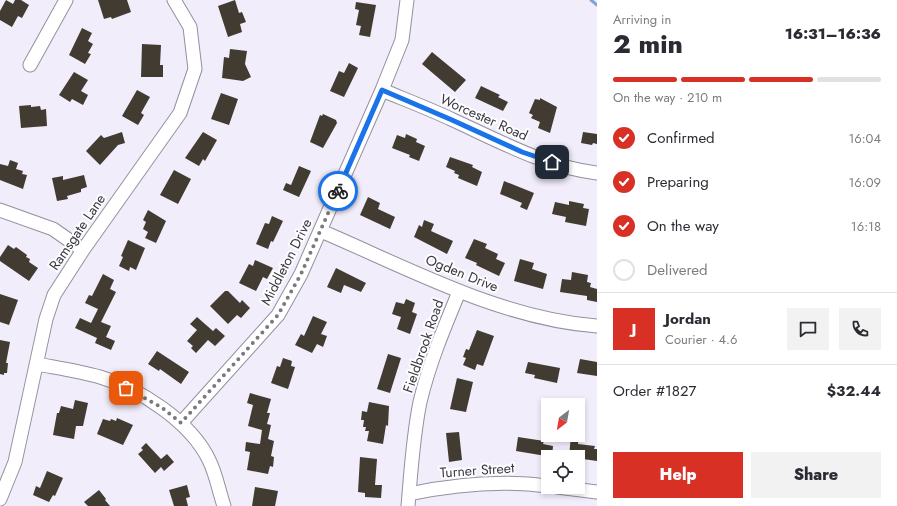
<!DOCTYPE html>
<html lang="en">
<head>
<meta charset="utf-8">
<style>
  :root { --surface:#fff; --page:#f2f2f3; --text:#2b2b33; --muted:#7c7c81; --line:#e1e1e2; --accent:#d93025 }
  body { margin:0; font-family:Jost,sans-serif; background:var(--page); color:var(--text); height:100vh; display:flex; flex-direction:column; font-size:15px; white-space:nowrap }
  * { box-sizing:border-box; margin:0 }
  p { font-size:13px; color:var(--muted) }
  .icon { flex:none; width:22px; height:22px; fill:none; stroke:currentColor; stroke-width:2; stroke-linecap:round; stroke-linejoin:round }
  .map { position:relative; flex:1; overflow:hidden }
  .sheet { display:flex; flex-direction:column; background:var(--surface); width:300px }
  .sheet>* { flex:none }
  .needle { width:26px; rotate:211deg }
  .fabs { position:absolute; left:541px; top:398px; display:grid; gap:8px }
  .fabs a { display:grid; place-items:center; width:44px; height:44px; border-radius:0px; background:var(--surface); box-shadow:0 2px 6px #0003; font-size:20px }
  .pin { position:absolute; display:grid; place-items:center; width:34px; height:34px; color:#fff; margin:-17px; border-radius:8px; box-shadow:0 2px 6px #0006 }
  .courier { position:absolute; display:grid; place-items:center; width:40px; height:40px; margin:-20px; border:3px solid #1a73e8; border-radius:50%; background:#fff; color:#222; box-shadow:0 1px 5px #0007 }
  .headline em { font-style:normal; font-weight:800 }
  .headline div { display:flex; flex-direction:column-reverse }
  .headline { display:flex; align-items:center; justify-content:space-between; height:68px; padding:0 16px }
  h1 { font-size:26px; font-weight:800; line-height:30px }
  .bar { display:grid; grid-template-columns:repeat(4,1fr); gap:6px 4px; align-content:center; height:48px; padding:0 16px }
  .bar i { height:5px; border-radius:3px; background:var(--line) }
  .bar .current { background:var(--accent) }
  .bar p { grid-column:span 4 }
  .line { display:flex; align-items:center; gap:10px; padding:0 16px; border-top:1px solid var(--line) }
  .line div { flex:1 }
  .round { display:grid; place-items:center; flex:none; width:42px; height:42px; border-radius:0px; background:var(--page) }
  ol { padding:0 16px; list-style:none }
  li { display:flex; align-items:center; gap:12px; height:44px }
  li p { margin-inline-start:auto }
  li .icon { padding:4px; border-radius:50%; background:var(--accent); color:#fff; stroke-width:4 }
  li:last-child { color:var(--muted) }
  li i { width:22px; height:22px; border:2px solid var(--line); border-radius:50% }
  .primary-button { display:flex; gap:8px; margin-top:auto; padding:8px 16px }
  .primary-button a { flex:1; height:46px; border-radius:0px; background:var(--accent); color:#fff; font-size:16px; font-weight:800; line-height:46px; text-align:center }
  .primary-button a+a { background:var(--page); color:var(--text) }
  main { display:flex; flex:1; min-height:0 }
  .map>svg:first-child { display:block }
  .lines { fill:none; stroke-linecap:round; stroke-linejoin:round }
  .stream { stroke:#80a4d2; stroke-width:3 }
  .building { fill:#423b32 }
  .minor-casing { stroke:#94909d; stroke-width:15 }
  .minor { stroke:#fff; stroke-width:13 }
  .done { stroke:#7a7880; stroke-width:4; stroke-dasharray:0 7.2 }
  .route { stroke:#1a73e8; stroke-width:5 }
  .labels { text-anchor:middle; dominant-baseline:central; stroke-width:4; stroke-linejoin:round; paint-order:stroke }
  .street-label { font-size:14px; fill:#3a393e; stroke:#fdfcff }
</style>
</head>
<body>
<main>
<div class="map">
<svg width="597" height="506" viewBox="0 0 597 506">
  <rect width="100%" height="100%" fill="#f1edfb"/>
  <g class="lines">
    <path class="stream" d="M591,0L597,5"/>
  </g>
  <path class="building" d="M6,0L13,4L15,0H21L29,5L22,18L18,16L12,27L0,20V11Z
    M98,0H127L131,12L112,19L111,17L104,19Z
    M235,0L239,13L242,12L246,22L240,24L242,32L228,37L218,6Z
    M356,2L376,5L370,37L359,35L361,26L356,25L359,10L355,9Z
    M82,28L92,33L88,41L93,44L88,53L91,54L85,64L69,55Z
    M142,44L161,45L160,65H163V77H141Z
    M230,49L247,51L245,64L251,77L243,81L222,78L224,57L229,58Z
    M432,52L466,80L455,92L422,64Z
    M349,63L358,68L344,97L330,91L339,71L344,73Z
    M74,72L88,80L81,91L88,95L83,105L72,99L70,102L59,95Z
    M481,86L500,95L498,97L508,102L503,111L475,98Z
    M137,90L150,97L141,113L144,115L138,125L122,116Z
    M221,93L238,99L229,125L211,119Z
    M540,98L557,107L550,133L538,128L540,122L531,118L533,115L529,113L535,99L540,100Z
    M31,105V107L40,106L41,110L46,109L47,126L21,128L19,106Z
    M323,114L336,120L337,123L323,148L310,142L320,115L322,116Z
    M122,132L125,143L118,145L100,165L86,151L101,135L104,138Z
    M203,132L217,140L205,161L203,159L199,166L185,158Z
    M583,132L597,134V144L593,143L592,145L581,143Z
    M406,134L417,139L416,142L425,146L419,161L409,157L410,155L392,148L397,135L405,138Z
    M450,157L473,165L472,167L482,172L477,186L458,178L459,175L454,173L455,171L446,167Z
    M10,160L18,163L16,169L23,171L22,174L27,175L23,189L0,180V164L8,166Z
    M299,166L311,171L299,197L283,190L286,183L291,185Z
    M174,170L191,179L178,204L160,195Z
    M84,175L87,187L81,189V192L67,196L68,199L57,201L52,178L63,176V180Z
    M504,181L534,193L527,210L520,207L522,203L500,194Z
    M368,197L380,203L378,209L395,217L390,229L360,215Z
    M569,201L584,204L583,208L589,209L586,226L565,222L566,217L552,214L555,202L569,205Z
    M148,210L166,221L156,243L145,238L148,232L143,229L146,222L143,220Z
    M272,216L283,221L273,242L271,241L268,249L256,244L265,223L269,224Z
    M424,220L434,224L431,231L453,241L447,254L414,237L419,225L422,227Z
    M474,239L487,244L485,248L498,254L496,259L505,263L499,276L476,265L477,263L465,258Z
    M128,240L145,248L136,270L130,267L129,271L119,266L123,257L121,256Z
    M8,245L14,249L16,247L27,255L26,257L30,259L29,262L38,268L29,281L0,261V257Z
    M520,259L534,263L532,269L547,274L543,289L514,281Z
    M255,260L273,268L267,279L263,277L256,291L239,283L249,264L253,266Z
    M336,268L366,283L361,292L344,285L341,293L327,287Z
    M572,272L588,275L587,282L591,283L590,287L597,289V302L587,300V296L560,292L562,279L571,280Z
    M103,274L114,280L110,289L116,292L101,322L111,326L106,337L115,341L111,350L95,343L97,338L75,328L80,318L91,323L98,309L85,303L89,295L92,296Z
    M225,291H228L240,303L242,300L250,308L241,318L237,315L228,324L210,306Z
    M0,294L18,300L9,325L0,322Z
    M406,299L415,303L412,312L417,314L410,334L397,329L401,317L392,314L396,302L404,304Z
    M313,316L327,322L321,334L327,336L323,347L317,344L312,353L295,345L301,334L304,336Z
    M197,317L213,331L216,328L225,336L215,346L208,340L196,353L191,348L193,346L187,341L197,330L190,324Z
    M477,330L494,336L483,366L477,364L475,370L463,365L466,358L463,357L466,349L469,350Z
    M0,340L10,342L6,363H8L7,373H4V375L0,374Z
    M157,351L189,372L181,384L160,369L159,371L148,364Z
    M388,354L401,358L390,393L377,389Z
    M283,358L292,361L291,366L295,367L288,389L271,383L277,366L280,367Z
    M580,359L597,362V376L577,373Z
    M528,362L560,368L557,383L534,378L535,375L525,373Z
    M457,378L473,382L466,412L450,409Z
    M250,393L271,399L267,413H270L267,424L271,425L268,439L274,441L271,456L274,457L273,467L270,466L268,474L247,470L250,452L245,451L246,442L260,444L262,430L248,426L253,405L247,403Z
    M75,400L88,403L83,426H76L74,439L53,435L57,413H59L61,406L73,409Z
    M369,402L389,406L388,426L386,425L383,444L367,441L369,431H365L366,427H363L364,420H361L362,411L367,412Z
    M117,418L133,425L123,445L97,434L103,419L110,421L111,419L116,421Z
    M459,432L462,460L449,462L446,433Z
    M571,435H579L578,444L595,446L594,449H597V461L569,457Z
    M518,437L544,441L543,444L553,446L552,457L516,451Z
    M146,443L161,459L167,454L174,462L164,471L161,467L155,473L138,454L143,450L141,448Z
    M360,457L377,459L375,485H382L381,498L365,497V493L358,492Z
    M47,471L63,478L55,496L53,495L49,502L33,495L36,486L40,488Z
    M187,485L190,497L186,498L188,506H174L169,490Z
    M255,487L278,491L275,506H252Z
    M99,490L106,499L105,500L110,506H88L84,502Z"/>
  <g class="lines">
    <g class="minor-casing">
      <path id="minor" d="M30,65L66,0
        M382,90C406,100 430,109 453,120C499,141 546,167 597,173
        M0,210L53,229L83,250
        M321,231C408,268 501,319 597,326
        M37,364C58,368 79,371 100,377C139,388 191,422 209,460C216,474 219,491 224,506
        M181,423L278,315L301,274L382,90L402,40L407,0
        M557,487L597,492
        M409,494C456,484 501,480 548,486
        M0,499L15,462L46,319L54,295L83,250L180,113L195,69L190,27L174,0
        M408,506C411,471 413,436 420,402C429,364 444,328 459,292"/>
    </g>
    <use href="#minor" class="minor"/>
  </g>
  <g class="lines">
    <path class="done" d="M126,388L161,407L181,423L278,315L301,274L338,191"/>
    <path class="route" d="M338,191L382,90L452,120L522,152L552,162"/>
  </g>
  <g class="labels">
    <g class="street-label">
      <text transform="translate(484 117) rotate(24)">Worcester Road</text>
      <text transform="translate(77 232) rotate(-56)">Ramsgate Lane</text>
      <text transform="translate(286 262) rotate(-63)">Middleton Drive</text>
      <text transform="translate(462 273) rotate(22)">Ogden Drive</text>
      <text transform="translate(423 346) rotate(-71)">Fieldbrook Road</text>
      <text transform="translate(477 470) rotate(-4)">Turner Street</text>
    </g>
  </g>
</svg>
<div class="fabs">
<a><svg class="needle" viewBox="-14 -14 28 28"><path d="M0-13l5 13h-10z" fill="#e53935"/><path d="M0 13l5-13h-10z" fill="#7c7c81"/></svg></a>
<a><svg class="icon" aria-label="locate" viewBox="0 0 24 24"><circle cx="12" cy="12" r="6"/><path d="M12 2v4M12 18v4M2 12h4M18 12h4"/></svg></a>
</div>
<div class="pin" style="left:126px;top:388px;background:#ea580c"><svg class="icon" aria-label="bag" viewBox="0 0 24 24"><path d="M5 8h14l-1 12H6zM9 8a3 3 0 0 1 6 0"/></svg></div>
<div class="pin" style="left:552px;top:162px;background:#1f2937"><svg class="icon" aria-label="home" viewBox="0 0 24 24"><path d="M3 11l9-7 9 7M6 9v11h12V9"/></svg></div>
<div class="courier" style="left:338px;top:191px"><svg class="icon" aria-label="bike" viewBox="0 0 24 24"><circle cx="6" cy="16" r="4"/><circle cx="18" cy="16" r="4"/><path d="M6 16l4-8h5l3 8M10 8l3 8H6M13 5h3"/></svg></div>
</div>
<section class="sheet">
<div class="headline"><div><h1>2 min</h1><p>Arriving in</p></div><em>16:31–16:36</em></div>
<div class="bar"><i class="current"></i><i class="current"></i><i class="current"></i><i></i><p>On the way · 210 m</p></div>
<ol>
<li><svg class="icon" aria-label="check" viewBox="0 0 24 24"><path d="M5 12l5 5 9-10"/></svg>Confirmed<p>16:04</p></li>
<li><svg class="icon" aria-label="check" viewBox="0 0 24 24"><path d="M5 12l5 5 9-10"/></svg>Preparing<p>16:09</p></li>
<li><svg class="icon" aria-label="check" viewBox="0 0 24 24"><path d="M5 12l5 5 9-10"/></svg>On the way<p>16:18</p></li>
<li><i></i>Delivered</li>
</ol>
<div class="line" style="height:72px"><b class="round" style="background:var(--accent);color:#fff">J</b><div><b>Jordan</b><p>Courier · 4.6</p></div><a class="round"><svg class="icon" aria-label="chat" viewBox="0 0 24 24"><path d="M4 5h16v11H9l-5 4z"/></svg></a><a class="round"><svg class="icon" aria-label="phone" viewBox="0 0 24 24"><path d="M5 4h4l2 5-3 2q2 4 5 5l2-3 5 2v4C11 20 4 13 5 4z"/></svg></a></div>
<div class="line" style="height:52px"><div>Order #1827</div><b>$32.44</b></div>
<div class="primary-button"><a>Help</a><a>Share</a></div>
</section>
</main>
</body>
</html>
